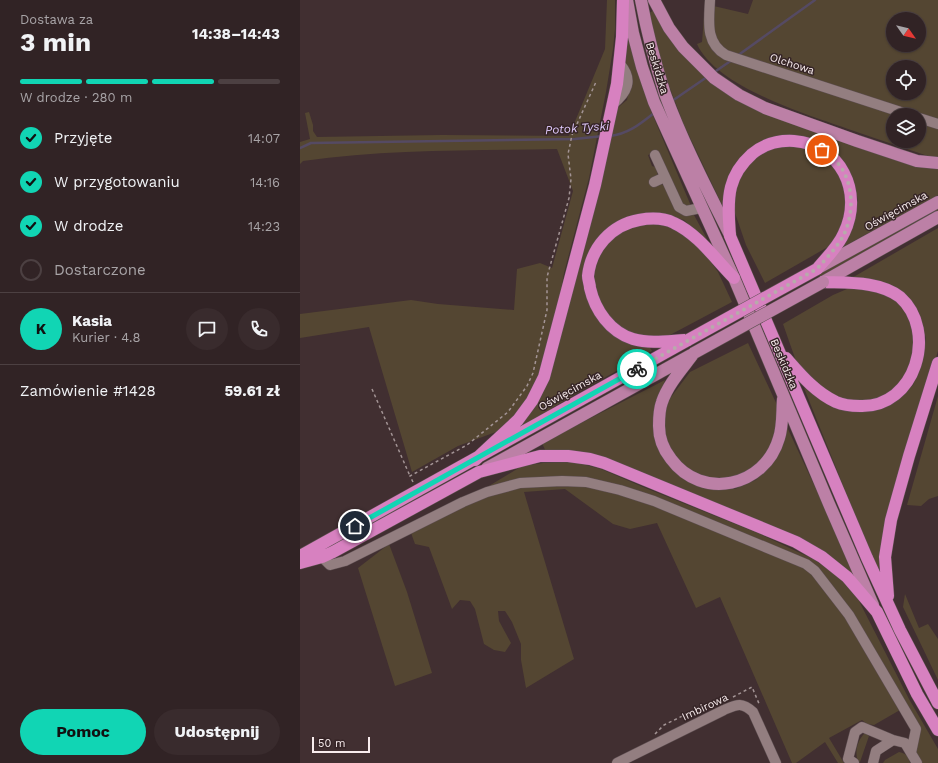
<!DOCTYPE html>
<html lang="pl">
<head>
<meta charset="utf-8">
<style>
  :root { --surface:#312325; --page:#392b2d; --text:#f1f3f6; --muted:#a8a4a7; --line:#4c4042; --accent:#11d5b4 }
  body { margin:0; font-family:"Work Sans",sans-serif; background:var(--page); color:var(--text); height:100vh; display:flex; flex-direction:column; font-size:15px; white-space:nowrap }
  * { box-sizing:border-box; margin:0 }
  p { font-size:13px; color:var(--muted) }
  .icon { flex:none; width:22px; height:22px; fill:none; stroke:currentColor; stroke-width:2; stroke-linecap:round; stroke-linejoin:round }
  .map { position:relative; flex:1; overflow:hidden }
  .sheet { display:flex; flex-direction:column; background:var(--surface); width:300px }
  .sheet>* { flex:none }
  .needle { width:26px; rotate:124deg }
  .tools { position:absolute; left:586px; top:12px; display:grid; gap:8px }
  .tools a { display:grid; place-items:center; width:40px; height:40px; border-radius:50%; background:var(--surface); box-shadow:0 1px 3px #0004,0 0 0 1px var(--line); font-size:20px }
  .scale { position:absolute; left:12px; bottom:10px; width:58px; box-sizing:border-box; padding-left:4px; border:2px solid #f8eced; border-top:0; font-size:11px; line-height:14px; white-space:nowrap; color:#f8eced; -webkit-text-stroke:3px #362527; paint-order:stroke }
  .pin { position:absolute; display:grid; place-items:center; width:34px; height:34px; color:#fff; margin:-17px; border:2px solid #fff; border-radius:50%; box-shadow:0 1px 4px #0007 }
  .courier { position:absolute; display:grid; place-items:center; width:40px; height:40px; margin:-20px; border:3px solid #11d5b4; border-radius:50%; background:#fff; color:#222; box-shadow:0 1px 5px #0007 }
  .overview em { font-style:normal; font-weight:700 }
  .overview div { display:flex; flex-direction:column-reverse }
  .overview { display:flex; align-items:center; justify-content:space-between; height:68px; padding:0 20px }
  h1 { font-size:26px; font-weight:700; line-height:30px }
  .bar { display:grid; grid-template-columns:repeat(4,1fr); gap:6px 4px; align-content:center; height:48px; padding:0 20px }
  .bar i { height:5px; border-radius:3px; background:var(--line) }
  .bar .selected { background:var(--accent) }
  .bar p { grid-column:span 4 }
  .line { display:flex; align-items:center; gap:10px; padding:0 20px; border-top:1px solid var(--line) }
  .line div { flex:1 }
  .round { display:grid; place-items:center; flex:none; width:42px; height:42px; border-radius:21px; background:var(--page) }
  ol { padding:0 20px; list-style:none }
  li { display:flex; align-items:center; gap:12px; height:44px }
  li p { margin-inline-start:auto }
  li .icon { padding:4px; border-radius:50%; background:var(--accent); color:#111; stroke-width:4 }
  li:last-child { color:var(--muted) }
  li i { width:22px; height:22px; border:2px solid var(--line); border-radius:50% }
  .button { display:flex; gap:8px; margin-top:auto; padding:8px 20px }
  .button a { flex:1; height:46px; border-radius:24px; background:var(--accent); color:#111; font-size:16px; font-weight:700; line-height:46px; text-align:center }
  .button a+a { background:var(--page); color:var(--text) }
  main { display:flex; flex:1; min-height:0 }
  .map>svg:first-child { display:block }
  .green { fill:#544632; fill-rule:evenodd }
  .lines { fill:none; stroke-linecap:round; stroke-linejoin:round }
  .stream { stroke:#554a63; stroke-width:2.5 }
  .minor-casing { stroke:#5d4e50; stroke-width:11 }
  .major-casing { stroke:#5d4e50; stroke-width:13 }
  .highway-casing { stroke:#5d4e50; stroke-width:13 }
  .path { stroke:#a39495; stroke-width:1.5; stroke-dasharray:3 3; stroke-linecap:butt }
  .minor { stroke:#937e80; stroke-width:10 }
  .major { stroke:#bc80a6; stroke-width:12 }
  .highway { stroke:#d781c0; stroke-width:12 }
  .major-bridge-casing { stroke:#5d4e50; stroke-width:13; stroke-linecap:butt }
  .highway-bridge-casing { stroke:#5d4e50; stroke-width:13; stroke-linecap:butt }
  .major-bridge { stroke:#bc80a6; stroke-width:12 }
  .highway-bridge { stroke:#d781c0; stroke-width:12 }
  .done { stroke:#b8aaab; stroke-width:4; stroke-dasharray:0 7.2 }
  .route { stroke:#11d5b4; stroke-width:5 }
  .labels { text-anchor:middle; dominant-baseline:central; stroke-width:3; stroke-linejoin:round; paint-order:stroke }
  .street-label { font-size:11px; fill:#f8eced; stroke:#362527 }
  .water-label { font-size:12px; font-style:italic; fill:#dfc9fc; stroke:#362527 }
</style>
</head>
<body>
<main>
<section class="sheet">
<div class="overview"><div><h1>3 min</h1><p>Dostawa za</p></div><em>14:38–14:43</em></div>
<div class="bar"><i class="selected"></i><i class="selected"></i><i class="selected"></i><i></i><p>W drodze · 280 m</p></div>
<ol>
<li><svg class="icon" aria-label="check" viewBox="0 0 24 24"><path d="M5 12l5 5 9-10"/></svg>Przyjęte<p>14:07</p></li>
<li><svg class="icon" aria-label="check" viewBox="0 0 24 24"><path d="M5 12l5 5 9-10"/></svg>W przygotowaniu<p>14:16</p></li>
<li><svg class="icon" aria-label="check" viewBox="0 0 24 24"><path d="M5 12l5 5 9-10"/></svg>W drodze<p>14:23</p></li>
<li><i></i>Dostarczone</li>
</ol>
<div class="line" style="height:72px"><b class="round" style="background:var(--accent);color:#111">K</b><div><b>Kasia</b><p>Kurier · 4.8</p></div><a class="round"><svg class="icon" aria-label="chat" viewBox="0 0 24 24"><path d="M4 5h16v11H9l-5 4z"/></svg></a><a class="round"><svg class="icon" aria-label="phone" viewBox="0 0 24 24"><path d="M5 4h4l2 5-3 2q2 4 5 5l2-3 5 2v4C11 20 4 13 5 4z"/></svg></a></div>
<div class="line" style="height:52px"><div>Zamówienie #1428</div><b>59.61 zł</b></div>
<div class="button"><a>Pomoc</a><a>Udostępnij</a></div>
</section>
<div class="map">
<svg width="638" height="763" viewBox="0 0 638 763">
  <rect width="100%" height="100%" fill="#412f31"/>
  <path class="green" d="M307,0H315V29L313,49L306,92L289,178L264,273L254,328L241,375L228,400L204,429L158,446L112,472L69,327L0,338V314L111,300L138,304L214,310L217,269L240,263L252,268L273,191L257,149C172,151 87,149 3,161L0,164V142L10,139L5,113L9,112L13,125V131L17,137L142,135L269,136L305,49Z
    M453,0H638V159L634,158C606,149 578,139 551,130C508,115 416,87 397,44L402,42L405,4L448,14ZM593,19H619V45H593ZM593,67H619V93H593ZM593,115H619V141H593Z
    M354,10L428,92L638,167V195L541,248L550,231L558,200L552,176L539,158L488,136L439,161L424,209L384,125L357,54L348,14Z
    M328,37L351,111L391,206H382L358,151L348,155L352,166L358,168L357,177L360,183L366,187L382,213L394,215L407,239L405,241L384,220L367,215L344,213L318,222L291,250L298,318L349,346L352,351L281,391L252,408L233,422L205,437L237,397L315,110L327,100L331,80L325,65L326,40Z
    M488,144L513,148L541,173L548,211L533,244L465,283L446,245L434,210L438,178L453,157L469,146Z
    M638,208V213L521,278L519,274Z
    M338,224L373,226L404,252L418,272L432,302L370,335L348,338L328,332L309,318L296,296L294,272L302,251L317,232Z
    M638,228V351L586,519L581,567L577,570L504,388L511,391L530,406L551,411H575L597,400L613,385L621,366L626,338L618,310L596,290L550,279Z
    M566,288L585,294L600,301L611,315L618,351L598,390L577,401L544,402L516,385L496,361L483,324L533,295L547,289Z
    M448,343L478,407V426L471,448L457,467L433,479H416L395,475L368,451L362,428L365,405L390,372Z
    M365,380L359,397L371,467L385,480L410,488L435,489L456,480L477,457L487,427L536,532L553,573L550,575L525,552L311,460L280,451L246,452L242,443Z
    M638,396V496L629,499L621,506L607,505Z
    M274,462L301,469L343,487L460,534L513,559L537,575L558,599L609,699L638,749V763H620L616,753L618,730L600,710L574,725L567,724L562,720L529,738L544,763H538L525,742L496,763H492L420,597L396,608L357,523L330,529L313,524L265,489L224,492L274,659L226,688L221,660V644L212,622L205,611H198L199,621L211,643L205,652L194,650L184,644L175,609L170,601L160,600L152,609L129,547L115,544L111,533L222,466L243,463Z
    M89,544L107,592L132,673L95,686L58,568Z
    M605,594L619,628L628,624L638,639V680L603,607Z
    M565,733L569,736L560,762L558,761C554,752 558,739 565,733Z
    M599,752C605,753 609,756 610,763H583L585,760Z"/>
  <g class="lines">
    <path class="stream" d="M437,56L515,0
      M413,73L432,60
      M372,101L407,77
      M310,136C328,134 340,124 354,113
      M0,148L11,143L275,139L303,136"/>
    <g class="minor-casing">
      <path id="minor" d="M410,0C409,21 405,43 426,55L610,115
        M312,105C327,93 334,80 320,64
        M619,118L638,124
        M355,155L379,207L386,211L401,208
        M354,182L365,177
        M22,557L30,565L45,561L163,502L187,492L220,483L262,481L286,482L320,490L354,501L506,564L515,571L549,615L616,729L611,753L617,763
        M317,763L424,710C436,705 441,701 453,712L476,763
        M554,763L548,759L555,732L562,727L593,740
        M573,763L576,751L593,740L605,743L611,753"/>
    </g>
    <g class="major-casing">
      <path id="major" d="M327,0L333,33L342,67L354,102L434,278L529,504L573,605
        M341,0C347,32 355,63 365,94C383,143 407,189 430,235
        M354,0L369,28L383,47L414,78L439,95L465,108L557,141L617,161L638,163
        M518,268L638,202
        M523,282L638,217
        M394,353C383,368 368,384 362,402C359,410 359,418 359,426C359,439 363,449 371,459C402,501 465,487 479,438C483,426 482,412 483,399
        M187,468L391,355"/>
    </g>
    <g class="highway-casing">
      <path id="highway" d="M517,269C526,258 538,247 544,233C564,192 540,144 494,141C477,140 464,144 452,154C442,163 434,175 431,187C427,203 429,220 430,236L567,558L600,630L638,703
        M385,340C368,341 350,344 333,339C310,332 295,310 290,288C290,284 288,280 288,276C291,248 311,225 339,220C350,218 364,218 374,223C398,234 416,260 434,278
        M486,358C501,375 515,392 536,402C543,405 552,406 560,406C616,408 638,331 600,297C579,281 548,283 523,282
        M175,460L218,420L232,401L244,377L295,185L317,84L322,37L323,0
        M0,556L388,340
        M0,563L22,557L33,552L179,472L240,456H268L290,459L304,463L496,542L522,557L547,577L577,612L617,694L638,730
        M588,596L585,557L591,520L609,456L638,363"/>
    </g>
    <path class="path" d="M72,389L110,476
      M113,482L110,476L167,445L208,412L227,386L233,373L247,310V277L269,198L271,179L268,154L272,135L296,82
      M433,697L452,687L460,706
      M355,734L364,725L401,707L411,706"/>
    <use href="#minor" class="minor"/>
    <use href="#major" class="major"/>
    <use href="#highway" class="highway"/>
    <g class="major-bridge-casing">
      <path id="major-bridge" d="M394,353L523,282"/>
    </g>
    <g class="highway-bridge-casing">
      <path id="highway-bridge" d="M388,340L517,269"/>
    </g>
    <use href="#major-bridge" class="major-bridge"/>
    <use href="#highway-bridge" class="highway-bridge"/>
  </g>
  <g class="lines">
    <path class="done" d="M337,369L517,269C526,258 539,246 545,232C555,209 553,177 534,159C531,155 526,153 522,150"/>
    <path class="route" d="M55,526L337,369"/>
  </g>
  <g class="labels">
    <g class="street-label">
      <text transform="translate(492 64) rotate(18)">Olchowa</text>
      <text transform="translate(357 68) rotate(73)">Beskidzka</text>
      <text transform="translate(596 211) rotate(-29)">Oświęcimska</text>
      <text transform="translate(484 364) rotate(67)">Beskidzka</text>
      <text transform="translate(270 391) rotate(-29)">Oświęcimska</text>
      <text transform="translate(405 707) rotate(-25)">Imbirowa</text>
    </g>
    <g class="water-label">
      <text transform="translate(277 128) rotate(-4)">Potok Tyski</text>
    </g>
  </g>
</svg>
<div class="tools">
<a><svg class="needle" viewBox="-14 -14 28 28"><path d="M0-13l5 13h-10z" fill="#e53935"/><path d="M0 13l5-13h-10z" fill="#a8a4a7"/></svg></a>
<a><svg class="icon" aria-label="locate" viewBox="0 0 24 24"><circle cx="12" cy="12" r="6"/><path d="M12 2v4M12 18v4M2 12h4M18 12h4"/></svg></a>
<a><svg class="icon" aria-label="layers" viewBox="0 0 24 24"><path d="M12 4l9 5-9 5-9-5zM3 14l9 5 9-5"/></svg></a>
</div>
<div class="scale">50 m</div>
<div class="pin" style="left:522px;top:150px;background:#ea580c"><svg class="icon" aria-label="bag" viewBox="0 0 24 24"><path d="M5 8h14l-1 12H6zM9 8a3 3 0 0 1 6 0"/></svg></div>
<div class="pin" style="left:55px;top:526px;background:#1f2937"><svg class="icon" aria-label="home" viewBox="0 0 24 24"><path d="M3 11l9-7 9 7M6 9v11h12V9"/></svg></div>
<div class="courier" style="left:337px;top:369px"><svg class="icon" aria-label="bike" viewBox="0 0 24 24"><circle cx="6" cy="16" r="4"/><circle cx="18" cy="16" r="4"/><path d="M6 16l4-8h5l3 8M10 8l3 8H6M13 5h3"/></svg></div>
</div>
</main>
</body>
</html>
